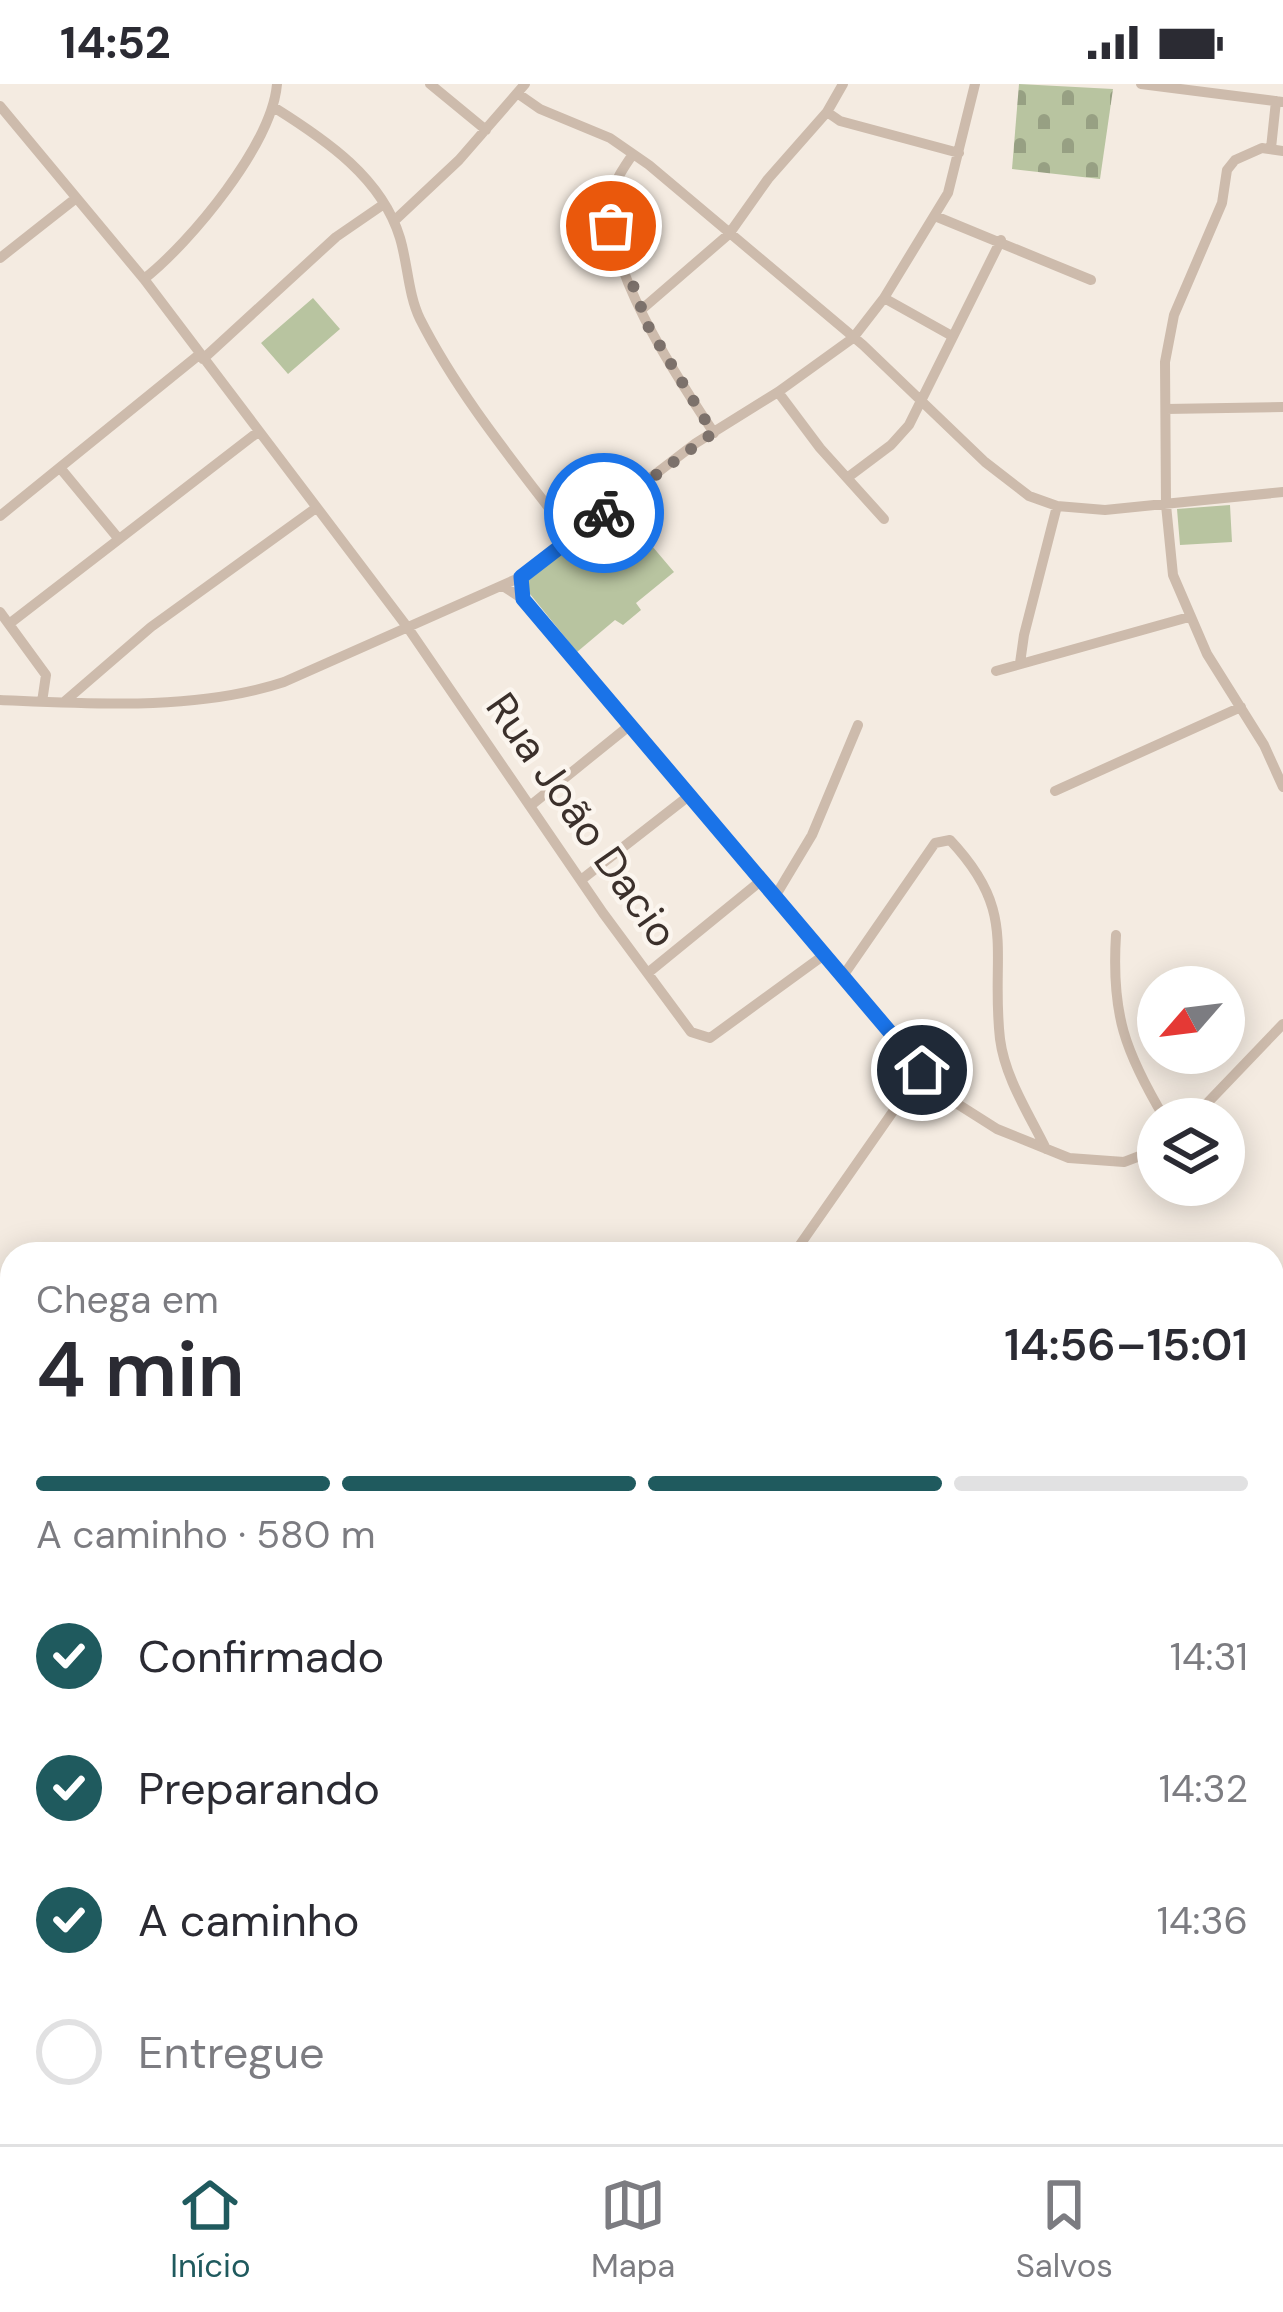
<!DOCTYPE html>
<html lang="pt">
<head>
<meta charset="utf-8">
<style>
  :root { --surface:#fff; --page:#f7f7f7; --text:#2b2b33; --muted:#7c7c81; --line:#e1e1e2; --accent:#1f5a5e }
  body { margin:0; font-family:"DM Sans",sans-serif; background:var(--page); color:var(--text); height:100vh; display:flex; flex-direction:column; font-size:45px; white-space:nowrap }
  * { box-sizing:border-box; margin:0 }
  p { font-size:39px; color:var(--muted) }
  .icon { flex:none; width:66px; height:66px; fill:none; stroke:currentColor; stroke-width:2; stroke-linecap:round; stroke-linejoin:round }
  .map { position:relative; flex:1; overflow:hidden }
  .panel { position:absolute; left:0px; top:1158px; width:1284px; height:903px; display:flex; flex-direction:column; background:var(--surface); border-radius:36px 36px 0 0; box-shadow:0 6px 30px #0003 }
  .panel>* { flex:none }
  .needle { width:78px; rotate:242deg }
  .fabs { position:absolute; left:1137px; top:882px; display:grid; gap:24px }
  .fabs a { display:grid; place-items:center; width:108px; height:108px; border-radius:50%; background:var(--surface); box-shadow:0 6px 30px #0003; font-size:60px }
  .pin { position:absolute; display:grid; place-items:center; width:102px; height:102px; color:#fff; margin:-51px; border:6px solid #fff; border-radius:50%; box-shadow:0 3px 12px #0007 }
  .courier { position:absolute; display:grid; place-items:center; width:120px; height:120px; margin:-60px; border:9px solid #1a73e8; border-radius:50%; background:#fff; color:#222; box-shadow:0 3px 15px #0007 }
  .summary em { font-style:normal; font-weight:600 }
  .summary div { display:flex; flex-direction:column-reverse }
  .summary { display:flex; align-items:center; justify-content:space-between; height:204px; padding:0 36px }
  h1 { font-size:78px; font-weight:600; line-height:90px }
  .bar { display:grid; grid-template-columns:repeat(4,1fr); gap:18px 12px; align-content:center; height:144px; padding:0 36px }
  .bar i { height:15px; border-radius:9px; background:var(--line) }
  .bar .current { background:var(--accent) }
  .bar p { grid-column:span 4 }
  ol { padding:0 36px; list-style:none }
  li { display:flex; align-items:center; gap:36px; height:132px }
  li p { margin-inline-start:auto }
  li .icon { padding:12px; border-radius:50%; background:var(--accent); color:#fff; stroke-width:4 }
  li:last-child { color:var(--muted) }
  li i { width:66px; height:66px; border:6px solid var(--line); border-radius:50% }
  .status { display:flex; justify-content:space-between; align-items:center; height:84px; padding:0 60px; background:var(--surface); direction:ltr }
  .status svg { height:33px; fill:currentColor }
  .tabs { display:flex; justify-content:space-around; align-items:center; height:168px; border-top:3px solid var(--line); background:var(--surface); font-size:33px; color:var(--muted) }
  .tabs a { display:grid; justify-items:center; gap:6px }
  .tabs .current { color:var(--accent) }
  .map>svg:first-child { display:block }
  .cemetery { fill:url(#cemetery-stones) }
  .garden { fill:#b8c4a0 }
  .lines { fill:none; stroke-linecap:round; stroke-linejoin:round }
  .minor { stroke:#cdbbac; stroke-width:10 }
  .done { stroke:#7c716b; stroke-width:12; stroke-dasharray:0 21.6 }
  .route { stroke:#1a73e8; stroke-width:15 }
  .labels { text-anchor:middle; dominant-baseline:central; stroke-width:9; stroke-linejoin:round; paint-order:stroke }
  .street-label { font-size:42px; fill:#3b302b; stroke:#fbf5ee }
</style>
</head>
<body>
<div class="status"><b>14:52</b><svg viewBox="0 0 49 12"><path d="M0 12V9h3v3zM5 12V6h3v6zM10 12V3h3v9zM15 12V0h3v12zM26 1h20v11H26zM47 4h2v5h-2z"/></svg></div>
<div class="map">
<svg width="1283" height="2060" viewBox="0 0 1283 2060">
  <defs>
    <pattern id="cemetery-stones" width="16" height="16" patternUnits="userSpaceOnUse" patternTransform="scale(3)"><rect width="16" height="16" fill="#b8c4a0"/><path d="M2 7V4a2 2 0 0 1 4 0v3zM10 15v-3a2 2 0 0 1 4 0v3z" fill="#97a083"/></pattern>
  </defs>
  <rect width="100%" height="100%" fill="#f4ebe1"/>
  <path class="cemetery" d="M1019,0L1113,5L1100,95L1012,85Z"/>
  <path class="garden" d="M313,214L340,245L288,290L261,259Z
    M1230,421L1232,458L1180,461L1177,425Z
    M619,423L674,488L636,519L641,526L623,541L615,536L577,568L526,505L525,499Z"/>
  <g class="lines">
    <path class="minor" d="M430,0L486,46
      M1141,0L1283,18
      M517,9L540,25L610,54L649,81L863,261L985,378L1029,412L1057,422L1105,426L1283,408
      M0,22L144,195L408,544L603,829L691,948L710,954L824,871
      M275,24C326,56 382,94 400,154C408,181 408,210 420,235C460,314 519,384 572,454
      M827,28L840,37L959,69
      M1271,64L1276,17
      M1283,67L1262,64L1235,76L1227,86L1222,119L1174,231L1165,278L1166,421L1173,491L1207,570L1264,661L1283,703
      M633,70C624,83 615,96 612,111C599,177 678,295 714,349
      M935,132L1091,196
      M394,137L459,76L525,0
      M0,174L75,115
      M144,195C191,158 272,60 277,0
      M884,214L952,252
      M641,226L729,150L768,95L827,28L843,0
      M203,275L336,153L384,120
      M778,308L820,364L884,435
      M1166,325L1283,323
      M61,385L118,454
      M847,394L891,361L909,341L1001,156
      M0,432L200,270
      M503,502L523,515L885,944L956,1019L997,1045L1069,1074L1124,1078L1158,1065
      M0,528L46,591L42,618
      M9,540L258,348
      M1020,579L1024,551L1057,422
      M996,587L1189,533
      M0,616C92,620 196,627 284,598L521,493L696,359L778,308L853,254L884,214L948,109L975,0
      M64,618L151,543L316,424
      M1055,707L1241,623
      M530,722L629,642
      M581,796L690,711
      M776,811L812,751L858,641
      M1116,851C1111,930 1125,968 1165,1035
      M649,888L762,796
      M843,892L935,759L950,756C1019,829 990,867 1000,955C1005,994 1029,1030 1046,1065
      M1192,1035L1283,940
      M772,1170L797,1165L922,986"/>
  </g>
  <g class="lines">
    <path class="done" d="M604,429L713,349L648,242L611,142"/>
    <path class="route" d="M604,429L521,493L523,515L922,986"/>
  </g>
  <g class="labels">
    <g class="street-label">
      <text transform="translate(582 736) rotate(55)">Rua João Dacio</text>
    </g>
  </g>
</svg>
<div class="fabs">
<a><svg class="needle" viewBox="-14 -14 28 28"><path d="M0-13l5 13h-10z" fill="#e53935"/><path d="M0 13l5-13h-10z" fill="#7c7c81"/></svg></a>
<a><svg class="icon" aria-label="layers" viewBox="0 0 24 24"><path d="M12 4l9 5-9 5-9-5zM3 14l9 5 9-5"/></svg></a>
</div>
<div class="pin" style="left:611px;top:142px;background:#ea580c"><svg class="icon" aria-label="bag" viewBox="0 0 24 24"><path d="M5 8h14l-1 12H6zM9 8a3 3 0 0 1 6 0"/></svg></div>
<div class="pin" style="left:922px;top:986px;background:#1f2937"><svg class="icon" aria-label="home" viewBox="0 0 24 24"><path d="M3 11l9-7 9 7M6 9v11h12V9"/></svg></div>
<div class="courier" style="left:604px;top:429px"><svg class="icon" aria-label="bike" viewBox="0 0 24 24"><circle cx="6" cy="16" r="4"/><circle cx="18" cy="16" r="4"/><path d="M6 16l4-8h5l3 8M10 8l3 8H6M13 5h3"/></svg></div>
<section class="panel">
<div class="summary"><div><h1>4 min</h1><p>Chega em</p></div><em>14:56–15:01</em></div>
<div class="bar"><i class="current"></i><i class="current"></i><i class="current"></i><i></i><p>A caminho · 580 m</p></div>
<ol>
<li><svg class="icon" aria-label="check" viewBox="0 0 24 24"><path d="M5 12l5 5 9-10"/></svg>Confirmado<p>14:31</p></li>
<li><svg class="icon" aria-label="check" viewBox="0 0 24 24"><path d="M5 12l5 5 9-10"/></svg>Preparando<p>14:32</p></li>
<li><svg class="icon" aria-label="check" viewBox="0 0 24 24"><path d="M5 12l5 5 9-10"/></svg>A caminho<p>14:36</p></li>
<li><i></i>Entregue</li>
</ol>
</section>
</div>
<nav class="tabs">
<a class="current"><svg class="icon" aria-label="home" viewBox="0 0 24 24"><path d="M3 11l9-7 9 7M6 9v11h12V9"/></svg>Início</a>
<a><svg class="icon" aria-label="map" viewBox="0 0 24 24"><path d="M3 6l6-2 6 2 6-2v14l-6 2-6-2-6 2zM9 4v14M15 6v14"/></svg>Mapa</a>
<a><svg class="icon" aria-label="saved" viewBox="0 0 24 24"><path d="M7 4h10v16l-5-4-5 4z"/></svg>Salvos</a>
</nav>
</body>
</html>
